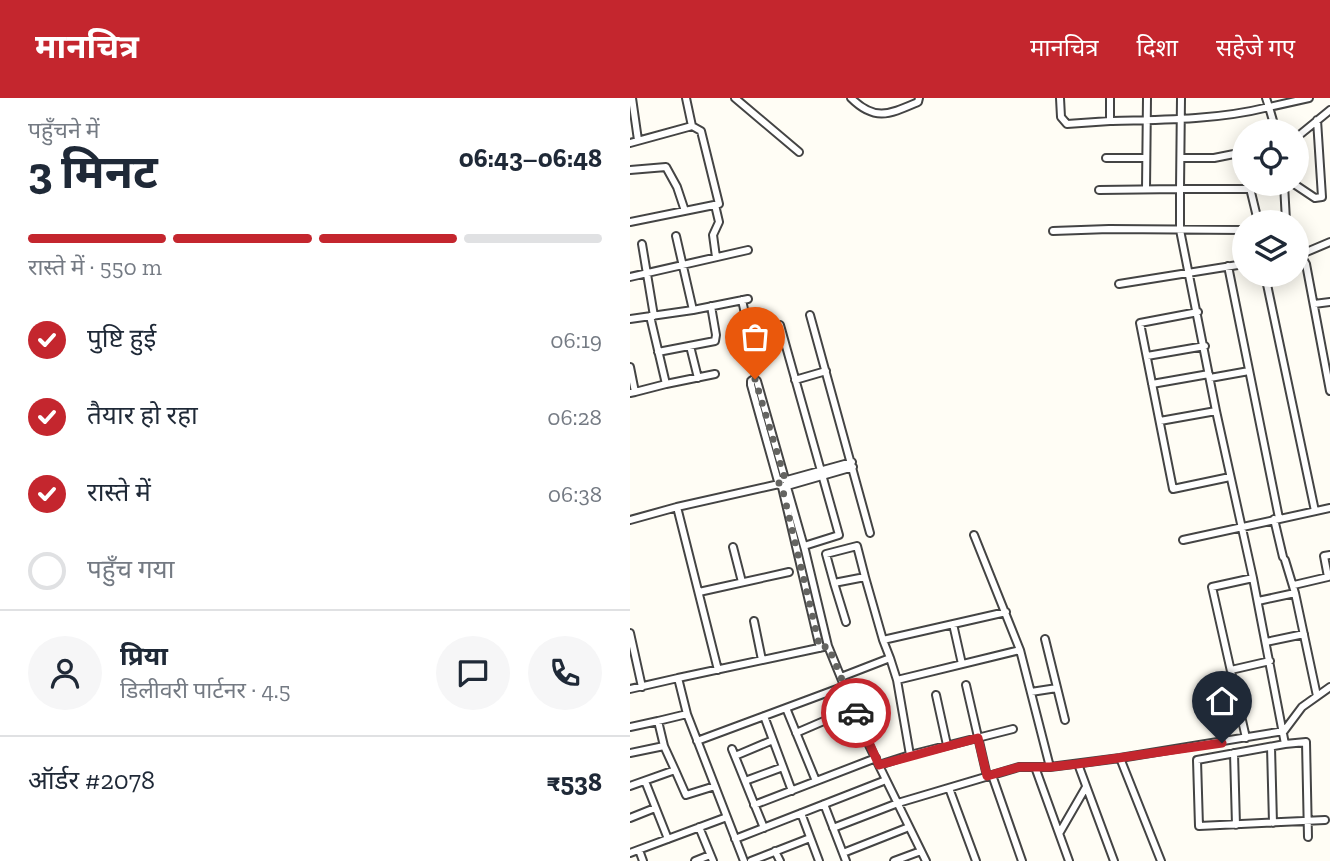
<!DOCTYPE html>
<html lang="hi">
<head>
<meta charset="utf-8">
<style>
  :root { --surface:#fff; --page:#f6f6f7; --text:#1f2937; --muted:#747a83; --line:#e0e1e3; --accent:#c4262e }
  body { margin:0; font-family:"Zilla Slab","Noto Sans Devanagari",serif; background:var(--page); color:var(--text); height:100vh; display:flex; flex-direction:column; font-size:26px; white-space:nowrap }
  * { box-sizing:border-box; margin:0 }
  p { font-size:23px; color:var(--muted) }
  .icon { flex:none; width:38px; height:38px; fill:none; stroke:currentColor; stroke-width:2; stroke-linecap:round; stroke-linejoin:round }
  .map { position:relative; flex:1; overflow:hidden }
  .drawer { display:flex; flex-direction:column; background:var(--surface); width:630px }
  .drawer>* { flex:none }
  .controls { position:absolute; left:602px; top:21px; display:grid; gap:14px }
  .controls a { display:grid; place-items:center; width:77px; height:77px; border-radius:50%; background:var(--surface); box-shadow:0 4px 18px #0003; font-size:35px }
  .pin { position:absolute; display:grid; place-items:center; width:60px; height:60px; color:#fff; margin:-72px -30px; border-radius:50% 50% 50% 0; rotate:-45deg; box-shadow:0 0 7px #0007 }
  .pin .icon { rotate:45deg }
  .courier { position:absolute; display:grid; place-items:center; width:70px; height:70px; margin:-35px; border:5px solid #c4262e; border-radius:50%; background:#fff; color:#222; box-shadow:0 2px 9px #0007 }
  .overview em { font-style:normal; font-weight:700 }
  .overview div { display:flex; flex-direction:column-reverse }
  .overview { display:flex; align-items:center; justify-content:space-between; height:119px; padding:0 28px }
  h1 { font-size:46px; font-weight:700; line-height:52px }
  .bar { display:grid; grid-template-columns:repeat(4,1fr); gap:10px 7px; align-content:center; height:84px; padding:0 28px }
  .bar i { height:9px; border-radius:5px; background:var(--line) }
  .bar .on { background:var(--accent) }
  .bar p { grid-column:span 4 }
  .line { display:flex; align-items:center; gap:18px; padding:0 28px; border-top:2px solid var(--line) }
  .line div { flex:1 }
  .round { display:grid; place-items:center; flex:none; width:74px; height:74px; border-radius:37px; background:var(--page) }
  ol { padding:0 28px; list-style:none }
  li { display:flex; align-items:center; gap:21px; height:77px }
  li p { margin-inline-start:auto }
  li .icon { padding:7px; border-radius:50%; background:var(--accent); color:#fff; stroke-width:4 }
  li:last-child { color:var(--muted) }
  li i { width:38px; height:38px; border:4px solid var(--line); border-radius:50% }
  header { display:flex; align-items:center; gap:42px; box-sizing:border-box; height:98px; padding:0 35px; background:var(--accent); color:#fff }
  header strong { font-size:33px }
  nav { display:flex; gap:38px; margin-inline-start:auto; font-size:24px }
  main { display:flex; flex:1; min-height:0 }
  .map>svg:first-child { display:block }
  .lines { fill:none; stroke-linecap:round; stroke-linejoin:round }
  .minor-casing { stroke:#444; stroke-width:10 }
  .minor { stroke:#fff; stroke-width:6 }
  .done { stroke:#646461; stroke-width:7; stroke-dasharray:0 12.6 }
  .route { stroke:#c4262e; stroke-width:9 }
</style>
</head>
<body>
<header>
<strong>मानचित्र</strong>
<nav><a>मानचित्र</a><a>दिशा</a><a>सहेजे गए</a></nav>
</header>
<main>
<section class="drawer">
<div class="overview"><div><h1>3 मिनट</h1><p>पहुँचने में</p></div><em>06:43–06:48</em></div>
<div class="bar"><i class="on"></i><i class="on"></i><i class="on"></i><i></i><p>रास्ते में · 550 m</p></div>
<ol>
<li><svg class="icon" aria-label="check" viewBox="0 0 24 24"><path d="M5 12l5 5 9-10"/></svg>पुष्टि हुई<p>06:19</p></li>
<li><svg class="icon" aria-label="check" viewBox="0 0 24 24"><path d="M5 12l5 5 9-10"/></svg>तैयार हो रहा<p>06:28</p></li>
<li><svg class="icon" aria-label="check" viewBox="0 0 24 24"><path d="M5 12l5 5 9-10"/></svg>रास्ते में<p>06:38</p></li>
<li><i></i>पहुँच गया</li>
</ol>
<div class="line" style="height:126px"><a class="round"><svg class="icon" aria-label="person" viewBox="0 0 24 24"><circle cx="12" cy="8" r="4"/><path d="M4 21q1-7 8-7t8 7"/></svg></a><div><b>प्रिया</b><p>डिलीवरी पार्टनर · 4.5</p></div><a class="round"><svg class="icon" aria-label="chat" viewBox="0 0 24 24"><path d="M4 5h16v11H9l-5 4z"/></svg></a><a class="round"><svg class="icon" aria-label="phone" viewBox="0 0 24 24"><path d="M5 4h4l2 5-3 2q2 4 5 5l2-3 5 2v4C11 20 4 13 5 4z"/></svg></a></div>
<div class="line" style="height:91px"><div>ऑर्डर #2078</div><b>₹538</b></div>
</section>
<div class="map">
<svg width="700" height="763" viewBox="0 0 700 763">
  <rect width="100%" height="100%" fill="#fffdf5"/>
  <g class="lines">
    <g class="minor-casing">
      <path id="minor" d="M2,0L8,42
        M105,0L169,54
        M221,0C245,24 260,16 288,4L289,0
        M430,0L431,19L437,26L480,23
        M480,0V23C533,22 587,22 639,9L646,33
        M551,0L550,91H621
        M636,0L639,9L679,0
        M667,39L700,12
        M0,45L62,28L56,0
        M476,60H516
        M551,60H584L614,54
        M0,72L36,69L47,89L55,113
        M619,86L627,119
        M654,86L656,123
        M664,86L685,100L692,99L687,22
        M516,91L517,0
        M469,92L550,91V132L586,313L623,480L655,646L676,644L678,739
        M85,107L89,124L83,137L86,159
        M0,124L89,106L71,33L62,28
        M423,133L479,131L614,132
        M46,138L63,212
        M12,146L24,218
        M667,151L676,166L700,293
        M667,158L700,144
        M598,168L649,420
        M635,177L685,413
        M0,179L118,152
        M489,186L614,166
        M112,202L117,225
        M684,206L700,204
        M568,214L510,225L543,391L600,379
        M180,217L240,435
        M0,221L63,212L118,201
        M150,227L209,437L174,448
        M60,248L68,280
        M28,254L85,243L86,237L81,208
        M517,258L575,248
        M0,269L5,294L0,295
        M580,280L619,273
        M165,282L196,273
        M36,286L85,276
        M522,286L579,276
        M5,294L36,286L20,218
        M530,323L586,313
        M150,382L154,381L157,382V389L149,387L121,287V283L124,281L127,283L155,381
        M157,382L222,364
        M157,388L223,369
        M152,389L190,550
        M157,389L175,452L198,548
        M47,409L149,386
        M644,421L653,459
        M0,422L47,409L88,572
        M553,442L700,410
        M103,449L112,484
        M204,485L216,524
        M664,487L698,479L694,458L700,457
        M69,494L159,474
        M665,495L687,598
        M628,503L665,495L655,462
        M124,523L132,562
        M323,526L332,566
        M0,535L12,589
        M415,541L435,622
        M253,542L376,514
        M636,544L674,536
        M260,560L267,582L280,657L383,631
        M601,572L640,563
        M211,579L260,560L253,542L235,479L204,485L196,456L227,448L235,479
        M48,580L198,548L236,641L296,763
        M267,582L390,552
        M336,587L357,678
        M0,591L48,580L57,616L114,763
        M401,594L427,590
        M306,597L317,647
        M156,610L186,683
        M134,618L162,693
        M0,629L28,623
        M166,635L224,610
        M616,640L582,489L623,480
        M67,643L215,588
        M655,646L567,662L569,728L695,722
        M641,649L643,725
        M102,651L134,730
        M0,655L34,648
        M604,655L606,727
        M105,658L143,642
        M490,660L654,633L672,609L700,589
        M448,666L484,763
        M249,667L280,657
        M405,669L439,763
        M420,669L490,660L531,763
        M45,672L56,697L85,688
        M362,677L392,763
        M15,683L38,741
        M115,683L153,669
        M0,688L45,672L34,648L28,623L57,616
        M319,690L346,763
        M194,706L216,763
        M124,707L246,660
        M171,715L189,763
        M0,720L25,710
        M69,729L83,763
        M203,730L268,705L389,669H420L390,552L344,437
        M430,734L456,689
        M105,741L256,682
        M9,752L13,763
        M145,753L150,763
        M0,755L97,719
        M213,755L279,729
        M65,763L80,757
        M121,763L180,740
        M264,763L291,753"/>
    </g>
    <use href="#minor" class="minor"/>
  </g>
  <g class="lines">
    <path class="done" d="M125,281L155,381L149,382V387L152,389L190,550L198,548L226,615"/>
    <path class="route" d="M226,615L249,667L348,640L357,678L389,669H420L447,666L592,645"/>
  </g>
</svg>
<div class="controls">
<a><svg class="icon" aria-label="locate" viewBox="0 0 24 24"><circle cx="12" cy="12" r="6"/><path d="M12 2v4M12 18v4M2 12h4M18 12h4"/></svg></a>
<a><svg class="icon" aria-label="layers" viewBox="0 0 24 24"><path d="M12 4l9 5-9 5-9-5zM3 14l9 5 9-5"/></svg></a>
</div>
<div class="pin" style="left:125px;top:281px;background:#ea580c"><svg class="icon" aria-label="bag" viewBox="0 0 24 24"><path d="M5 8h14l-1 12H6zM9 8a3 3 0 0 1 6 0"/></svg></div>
<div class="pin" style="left:592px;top:645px;background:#1f2937"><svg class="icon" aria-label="home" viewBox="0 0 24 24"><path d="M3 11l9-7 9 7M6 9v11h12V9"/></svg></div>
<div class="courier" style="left:226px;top:615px"><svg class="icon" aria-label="car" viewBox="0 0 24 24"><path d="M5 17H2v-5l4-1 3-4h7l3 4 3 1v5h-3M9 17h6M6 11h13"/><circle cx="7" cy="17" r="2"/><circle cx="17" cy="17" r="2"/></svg></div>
</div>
</main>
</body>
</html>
